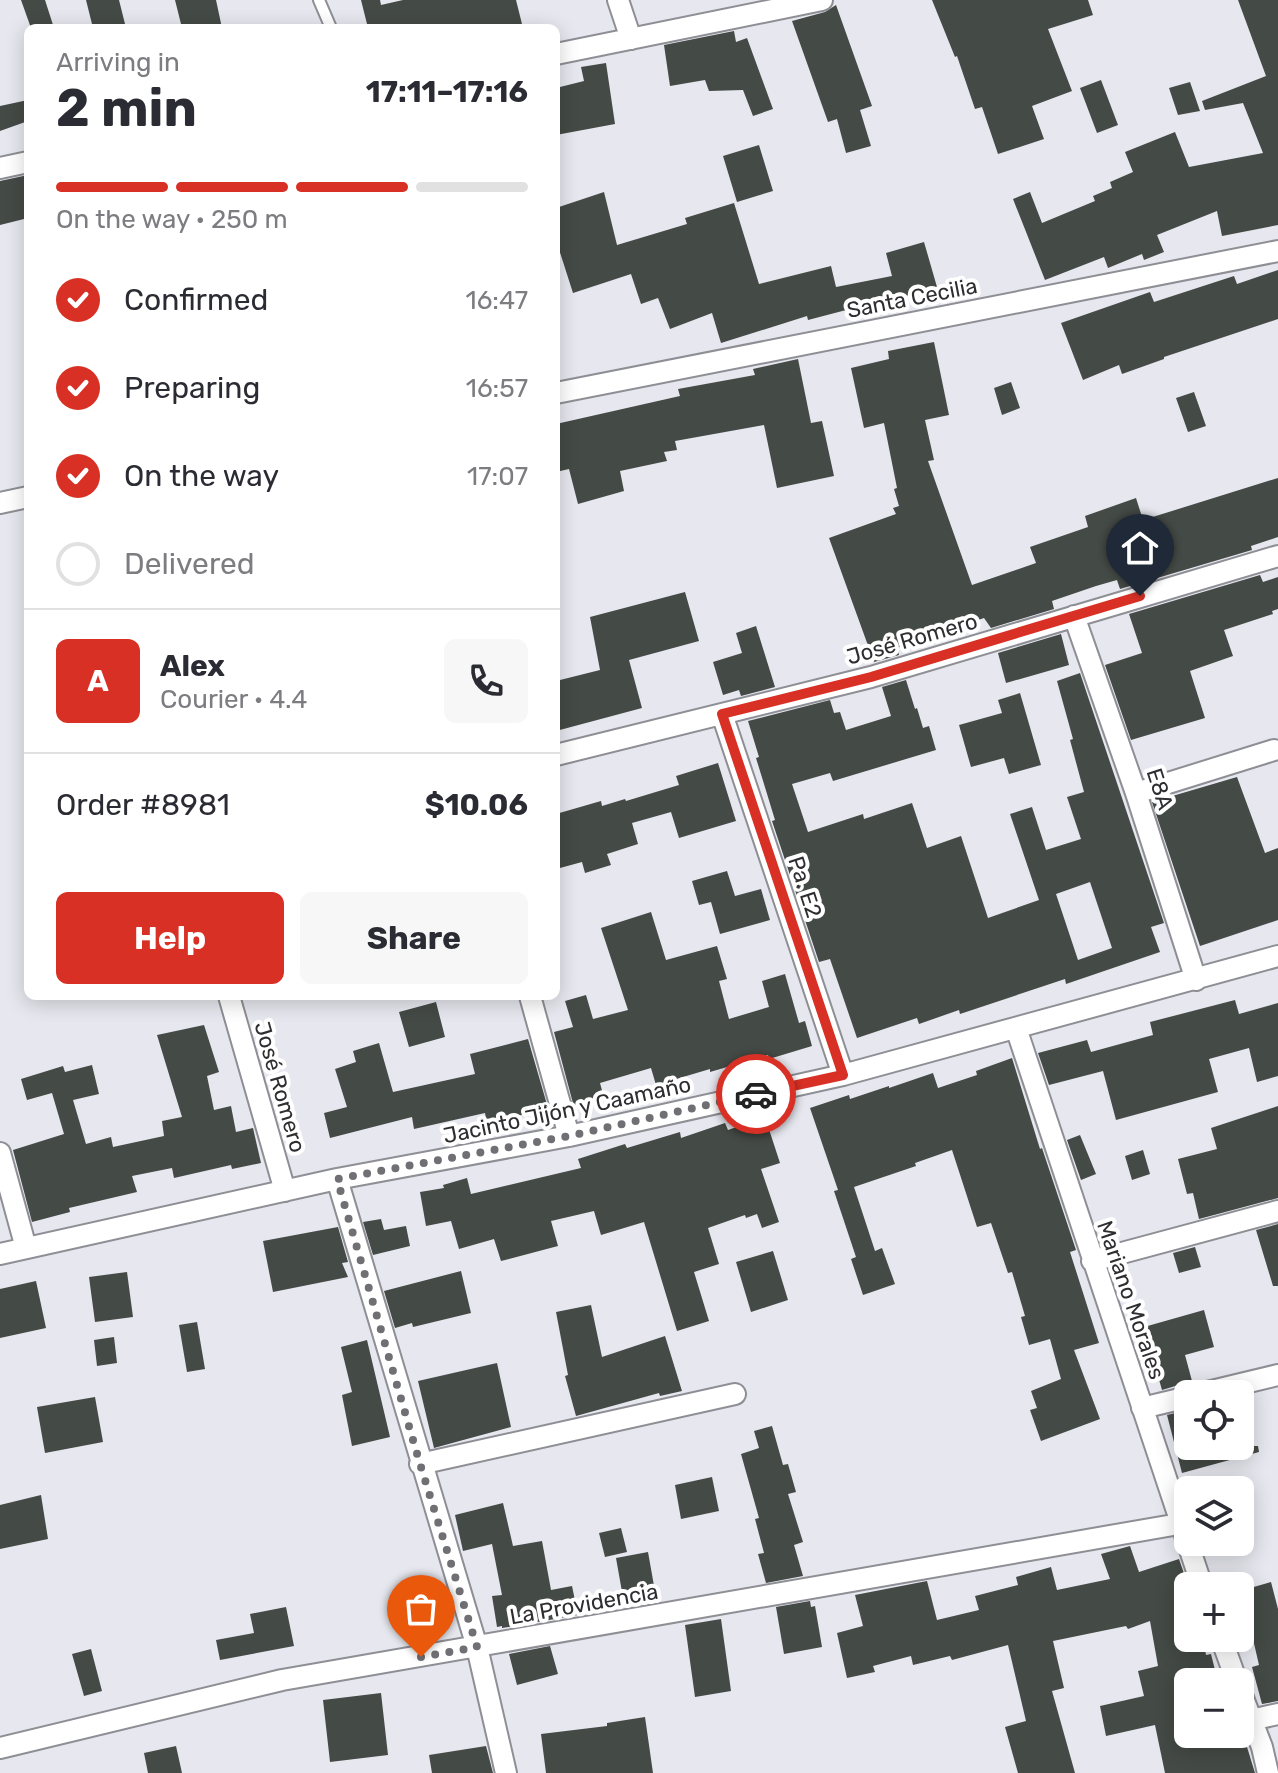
<!DOCTYPE html>
<html lang="en">
<head>
<meta charset="utf-8">
<style>
  :root { --surface:#fff; --page:#f7f7f7; --text:#2b2b33; --muted:#7c7c81; --line:#e1e1e2; --accent:#d93025 }
  body { margin:0; font-family:Rubik,sans-serif; background:var(--page); color:var(--text); height:100vh; display:flex; flex-direction:column; font-size:30px; white-space:nowrap }
  * { box-sizing:border-box; margin:0 }
  p { font-size:26px; color:var(--muted) }
  .icon { flex:none; width:44px; height:44px; fill:none; stroke:currentColor; stroke-width:2; stroke-linecap:round; stroke-linejoin:round }
  .map { position:relative; flex:1; overflow:hidden }
  .sheet { position:absolute; left:24px; top:24px; width:536px; height:976px; display:flex; flex-direction:column; background:var(--surface); border-radius:12px; box-shadow:0 4px 20px #0003 }
  .sheet>* { flex:none }
  .controls { position:absolute; left:1174px; top:1380px; display:grid; gap:16px }
  .controls a { display:grid; place-items:center; width:80px; height:80px; border-radius:12px; background:var(--surface); box-shadow:0 4px 20px #0003; font-size:40px }
  .pin { position:absolute; display:grid; place-items:center; width:68px; height:68px; color:#fff; margin:-82px -34px; border-radius:50% 50% 50% 0; rotate:-45deg; box-shadow:0 0 8px #0007 }
  .pin .icon { rotate:45deg }
  .courier { position:absolute; display:grid; place-items:center; width:80px; height:80px; margin:-40px; border:6px solid #d93025; border-radius:50%; background:#fff; color:#222; box-shadow:0 2px 10px #0007 }
  .head em { font-style:normal; font-weight:700 }
  .head div { display:flex; flex-direction:column-reverse }
  .head { display:flex; align-items:center; justify-content:space-between; height:136px; padding:0 32px }
  h1 { font-size:52px; font-weight:700; line-height:60px }
  .bar { display:grid; grid-template-columns:repeat(4,1fr); gap:12px 8px; align-content:center; height:96px; padding:0 32px }
  .bar i { height:10px; border-radius:6px; background:var(--line) }
  .bar .on { background:var(--accent) }
  .bar p { grid-column:span 4 }
  .line { display:flex; align-items:center; gap:20px; padding:0 32px; border-top:2px solid var(--line) }
  .line div { flex:1 }
  .round { display:grid; place-items:center; flex:none; width:84px; height:84px; border-radius:12px; background:var(--page) }
  ol { padding:0 32px; list-style:none }
  li { display:flex; align-items:center; gap:24px; height:88px }
  li p { margin-inline-start:auto }
  li .icon { padding:8px; border-radius:50%; background:var(--accent); color:#fff; stroke-width:4 }
  li:last-child { color:var(--muted) }
  li i { width:44px; height:44px; border:4px solid var(--line); border-radius:50% }
  .action { display:flex; gap:16px; margin-top:auto; padding:16px 32px }
  .action a { flex:1; height:92px; border-radius:12px; background:var(--accent); color:#fff; font-size:32px; font-weight:700; line-height:92px; text-align:center }
  .action a+a { background:var(--page); color:var(--text) }
  .map>svg:first-child { display:block }
  .building { fill:#444a45; fill-rule:evenodd }
  .lines { fill:none; stroke-linecap:round; stroke-linejoin:round }
  .service-casing { stroke:#8e8e95; stroke-width:14 }
  .minor-casing { stroke:#8e8e95; stroke-width:24 }
  .service { stroke:#fff; stroke-width:10 }
  .minor { stroke:#fff; stroke-width:20 }
  .done { stroke:#6f6f74; stroke-width:8; stroke-dasharray:0 14.4 }
  .route { stroke:#d93025; stroke-width:10 }
  .labels { text-anchor:middle; dominant-baseline:central; stroke-width:8; stroke-linejoin:round; paint-order:stroke }
  .street-label { font-size:22px; fill:#2e2e31; stroke:#fff }
</style>
</head>
<body>
<div class="map">
<svg width="1278" height="1773" viewBox="0 0 1278 1773">
  <rect width="100%" height="100%" fill="#e7e7ef"/>
  <path class="building" d="M21,0H45L54,28H31Z
    M86,0H119L126,28H93Z
    M175,0H216L222,28H182Z
    M361,0H380L381,5L403,0H516L523,28H368Z
    M932,0H1088L1093,15L1048,29L1072,91L1032,106L1044,139L998,154L982,107L975,109L957,56L955,57Z
    M1238,0H1278V225L1222,236L1217,211L1157,235L1164,252L1144,260L1142,254L1108,268L1104,257L1045,280L1013,199L1030,192L1042,223L1095,201L1093,196L1112,188L1110,182L1133,172L1125,152L1175,132L1189,167L1263,153L1243,103L1205,110L1202,101L1266,76Z
    M836,5L872,106L860,110L871,146L846,153L837,119L828,122L792,21L825,12Z
    M734,31L736,42L747,38L773,109L753,116L743,90L709,91L705,80L670,86L664,45Z
    M606,63L615,124L556,135V88L584,81L581,67Z
    M1101,80L1118,125L1097,133L1080,88Z
    M1190,82L1200,111L1178,115L1169,88Z
    M28,100V121L0,131V106Z
    M759,145L773,191L737,202L723,156Z
    M28,175V218L0,225V181Z
    M604,192L617,245L687,224L685,218L734,203L759,284L831,266L836,287L892,276L886,253L924,242L937,287L895,299L896,306L851,315L850,309L808,320L807,316L721,343L712,313L670,329L658,298L641,304L631,274L573,293L556,240V208Z
    M1278,270V319L1164,357V359L1122,374L1119,365L1083,380L1061,323L1150,292L1154,302L1234,276L1237,284Z
    M934,342L949,415L925,420L934,460L928,461L972,585L1036,563L1030,547L1088,527L1085,516L1136,498L1143,520L1278,478V537L1251,546L1252,550L1120,589L1117,580L1096,586L1052,601L1054,609L991,628L984,618L897,648L899,655L874,662L829,538L896,514L893,508L899,506L894,489L897,488L884,423L864,428L851,368L889,359L888,351Z
    M798,359L811,423L822,421L834,476L777,488L764,425L675,441L677,450L664,452L667,461L620,471L624,491L578,504L569,469L556,472V424L680,396L678,389L755,375L753,369Z
    M1011,382L1020,408L1002,415L994,388Z
    M1194,392L1206,426L1188,432L1176,398Z
    M1260,575L1263,582L1278,577V609L1272,611L1273,614L1224,630L1233,656L1190,671L1205,718L1131,740L1105,665L1142,653L1129,614Z
    M685,592L699,641L629,660L642,708L556,731V681L600,670L590,617Z
    M756,626L775,687L741,696L739,690L723,695L713,662L742,653L736,633Z
    M1061,634L1069,665L1006,683L998,653Z
    M1080,673L1164,923L1151,927L1160,952L1066,984L1065,979L960,1014L959,1010L919,1024L917,1018L857,1038L830,959L819,962L772,821L775,820L756,758L759,757L748,721L830,700L834,713L840,712L846,730L891,716L882,687L906,680L915,709L917,708L923,728L929,726L936,750L833,781L830,773L792,784L808,832L863,814L864,819L912,803L927,848L961,836L988,918L1039,900L1010,814L1032,807L1046,850L1081,839L1067,797L1084,792L1070,740L1073,739L1057,681ZM1090,882L1112,948L1078,960L1056,894Z
    M1020,693L1041,765L1009,774L1004,758L971,767L959,725L1002,713L998,700Z
    M718,763L736,821L679,838L671,812L632,823L638,844L607,854L611,865L585,873L582,862L560,868L556,855V814L601,801L602,806L625,799L626,801L679,785L676,776Z
    M1237,777L1265,853L1278,848V920L1200,946L1152,802Z
    M727,871L735,896L761,889L770,920L720,934L711,902L699,905L692,881Z
    M651,912L666,960L717,946L727,979L719,981L729,1019L769,1007L762,981L785,974L799,1023L805,1021L812,1046L769,1059L768,1055L710,1072V1069L656,1085L651,1068L600,1083L604,1098L574,1107L554,1032L573,1027L565,1001L586,995L593,1019L628,1010L601,928Z
    M1235,1000L1239,1014L1278,1003V1076L1257,1082L1249,1048L1209,1059L1218,1092L1116,1120L1103,1071L1049,1085L1038,1053L1087,1040L1091,1052L1153,1035L1150,1022Z
    M436,1002L445,1037L409,1047L399,1012Z
    M204,1025L219,1072L207,1076L214,1110L231,1106L236,1132L253,1128L261,1163L232,1169L231,1165L174,1178L172,1168L132,1176L137,1192L69,1208L70,1212L32,1222L13,1150L64,1134L52,1093L27,1100L21,1079L63,1066L65,1072L92,1065L99,1094L73,1100L86,1144L111,1137L113,1147L164,1136L162,1121L182,1117L157,1035Z
    M528,1039L548,1108L487,1124L485,1113L414,1129L412,1117L330,1138L324,1113L347,1107L335,1069L356,1062L353,1051L379,1043L393,1092L475,1074L470,1054Z
    M1012,1058L1040,1149L1042,1148L1076,1250L1070,1252L1099,1343L1074,1350L1100,1419L1041,1441L1030,1410L1037,1408L1031,1391L1061,1379L1050,1339L1029,1345L1021,1317L1025,1316L1012,1272L1008,1273L991,1223L977,1227L952,1150L915,1163L916,1166L854,1187L875,1251L882,1248L895,1284L863,1295L851,1259L856,1257L834,1191L838,1190L810,1108L849,1095L850,1099L889,1086V1088L933,1073L938,1088L977,1075L976,1071Z
    M1278,1106V1198L1199,1219L1193,1193L1187,1194L1178,1159L1217,1149L1211,1128Z
    M765,1117L780,1163L761,1169L779,1222L762,1228L757,1214L746,1218L745,1215L708,1228L719,1264L694,1272L709,1321L677,1331L644,1222L601,1235L594,1211L551,1221L558,1246L501,1261L494,1239L459,1249L451,1221L426,1226L420,1192L444,1188L443,1185L467,1178L471,1194L581,1168L578,1159L625,1144L627,1148L680,1132L681,1138L725,1123L728,1130Z
    M1080,1135L1096,1174L1081,1180L1067,1140Z
    M1143,1150L1150,1174L1132,1180L1125,1156Z
    M381,1219L384,1230L406,1226L410,1246L373,1255L363,1222Z
    M1278,1224V1286H1273L1256,1230Z
    M338,1227L348,1262L342,1263L348,1277L273,1292L263,1241Z
    M1195,1247L1201,1267L1179,1273L1173,1253Z
    M773,1251L788,1300L751,1312L736,1262Z
    M461,1271L471,1313L413,1327L412,1323L395,1328L384,1291Z
    M127,1272L133,1317L95,1322L89,1277Z
    M36,1281L46,1328L0,1338V1289Z
    M591,1305L602,1357L665,1336L682,1391L660,1396L659,1393L576,1416L565,1376L568,1375L556,1312Z
    M1204,1310L1214,1347L1185,1355L1192,1381L1162,1390L1144,1327Z
    M197,1322L205,1369L187,1372L179,1325Z
    M114,1337L117,1363L97,1366L94,1340Z
    M367,1340L390,1437L352,1446L342,1395L352,1392L341,1347Z
    M497,1363L511,1427L434,1448L418,1381Z
    M95,1397L103,1442L45,1453L37,1407Z
    M1188,1410V1446H1258L1259,1452L1182,1473L1167,1415Z
    M772,1426L783,1465L788,1464L796,1492L788,1494L803,1542L794,1545L803,1576L766,1583L758,1554L764,1553L755,1519L759,1518L741,1454L759,1448L754,1431Z
    M712,1477L719,1511L681,1519L675,1485Z
    M41,1495L48,1539L0,1549V1505Z
    M503,1503L513,1546L542,1541L551,1590L572,1586L578,1615L502,1628V1626L497,1627L492,1596L502,1595L492,1544L463,1551L455,1515Z
    M621,1528L627,1552L605,1557L599,1533Z
    M1130,1546L1139,1572L1179,1559L1188,1585V1638H1203L1206,1655L1211,1654L1218,1682H1188V1734H1243L1255,1773H1165L1155,1725L1106,1736L1100,1706L1144,1696L1138,1671L1158,1666L1150,1621L1128,1629L1126,1626L1053,1641L1064,1688L1052,1691L1075,1773H1018L1005,1727L1026,1721L1008,1645L952,1660L950,1656L913,1665L911,1656L873,1666L875,1672L847,1678L837,1633L863,1626L855,1595L927,1581L937,1620L979,1610L975,1596L1018,1585L1016,1577L1051,1567L1057,1590L1110,1579L1101,1554Z
    M648,1552L656,1597L624,1603L616,1558Z
    M1271,1582L1278,1609V1701L1262,1704L1252,1667L1259,1665L1249,1622L1240,1624V1591Z
    M810,1601L811,1607L815,1606L822,1647L784,1654L776,1607Z
    M286,1607L294,1646L220,1660L216,1640L254,1633L250,1614Z
    M721,1619L731,1691L695,1697L685,1625Z
    M550,1646L558,1674L517,1685L509,1654Z
    M91,1649L102,1691L84,1696L72,1654Z
    M381,1693L388,1755L330,1762L323,1700Z
    M645,1717L653,1773H546L541,1734L607,1726V1723Z
    M176,1746L182,1773H148L144,1753Z
    M486,1746L493,1773H432L429,1755Z"/>
  <g class="lines">
    <g class="service-casing">
      <path id="service" d="M319,0L331,28"/>
    </g>
    <g class="minor-casing">
      <path id="minor" d="M618,0L631,39
        M556,54L822,0
        M0,168L28,162
        M556,393L1278,251
        M0,503L28,497
        M1074,616L1136,793L1196,980
        M722,714L843,1075
        M556,755L871,677L1278,556
        M1136,793L1274,750
        M229,996L285,1191
        M530,996L569,1136
        M1016,1028L1202,1586
        M0,1153L26,1248
        M337,1179L477,1647L506,1773
        M0,1254L337,1179L569,1136L843,1075L1278,956
        M1092,1261L1278,1211
        M1199,1394L1278,1375
        M1142,1408L1188,1397
        M420,1464L735,1394
        M1221,1638L1237,1682
        M1240,1690L1262,1747L1268,1773
        M1251,1720L1278,1714
        M0,1748L282,1680L1179,1524"/>
    </g>
    <use href="#service" class="service"/>
    <use href="#minor" class="minor"/>
  </g>
  <g class="lines">
    <path class="done" d="M421,1657L477,1647L420,1464L337,1179L569,1136L756,1094"/>
    <path class="route" d="M756,1094L843,1075L722,714L871,677L1140,596"/>
  </g>
  <g class="labels">
    <g class="street-label">
      <text transform="translate(912 298) rotate(-11)">Santa Cecilia</text>
      <text transform="translate(912 639) rotate(-16)">José Romero</text>
      <text transform="translate(1160 789) rotate(72)">E8A</text>
      <text transform="translate(805 887) rotate(72)">Pa. E2</text>
      <text transform="translate(280 1087) rotate(74)">José Romero</text>
      <text transform="translate(567 1110) rotate(-12)">Jacinto Jijón y Caamaño</text>
      <text transform="translate(1131 1300) rotate(71)">Mariano Morales</text>
      <text transform="translate(584 1604) rotate(-10)">La Providencia</text>
    </g>
  </g>
</svg>
<div class="controls">
<a><svg class="icon" aria-label="locate" viewBox="0 0 24 24"><circle cx="12" cy="12" r="6"/><path d="M12 2v4M12 18v4M2 12h4M18 12h4"/></svg></a>
<a><svg class="icon" aria-label="layers" viewBox="0 0 24 24"><path d="M12 4l9 5-9 5-9-5zM3 14l9 5 9-5"/></svg></a>
<a>+</a>
<a>−</a>
</div>
<div class="pin" style="left:421px;top:1657px;background:#ea580c"><svg class="icon" aria-label="bag" viewBox="0 0 24 24"><path d="M5 8h14l-1 12H6zM9 8a3 3 0 0 1 6 0"/></svg></div>
<div class="pin" style="left:1140px;top:596px;background:#1f2937"><svg class="icon" aria-label="home" viewBox="0 0 24 24"><path d="M3 11l9-7 9 7M6 9v11h12V9"/></svg></div>
<div class="courier" style="left:756px;top:1094px"><svg class="icon" aria-label="car" viewBox="0 0 24 24"><path d="M5 17H2v-5l4-1 3-4h7l3 4 3 1v5h-3M9 17h6M6 11h13"/><circle cx="7" cy="17" r="2"/><circle cx="17" cy="17" r="2"/></svg></div>
<section class="sheet">
<div class="head"><div><h1>2 min</h1><p>Arriving in</p></div><em>17:11–17:16</em></div>
<div class="bar"><i class="on"></i><i class="on"></i><i class="on"></i><i></i><p>On the way · 250 m</p></div>
<ol>
<li><svg class="icon" aria-label="check" viewBox="0 0 24 24"><path d="M5 12l5 5 9-10"/></svg>Confirmed<p>16:47</p></li>
<li><svg class="icon" aria-label="check" viewBox="0 0 24 24"><path d="M5 12l5 5 9-10"/></svg>Preparing<p>16:57</p></li>
<li><svg class="icon" aria-label="check" viewBox="0 0 24 24"><path d="M5 12l5 5 9-10"/></svg>On the way<p>17:07</p></li>
<li><i></i>Delivered</li>
</ol>
<div class="line" style="height:144px"><b class="round" style="background:var(--accent);color:#fff">A</b><div><b>Alex</b><p>Courier · 4.4</p></div><a class="round"><svg class="icon" aria-label="phone" viewBox="0 0 24 24"><path d="M5 4h4l2 5-3 2q2 4 5 5l2-3 5 2v4C11 20 4 13 5 4z"/></svg></a></div>
<div class="line" style="height:104px"><div>Order #8981</div><b>$10.06</b></div>
<div class="action"><a>Help</a><a>Share</a></div>
</section>
</div>
</body>
</html>
